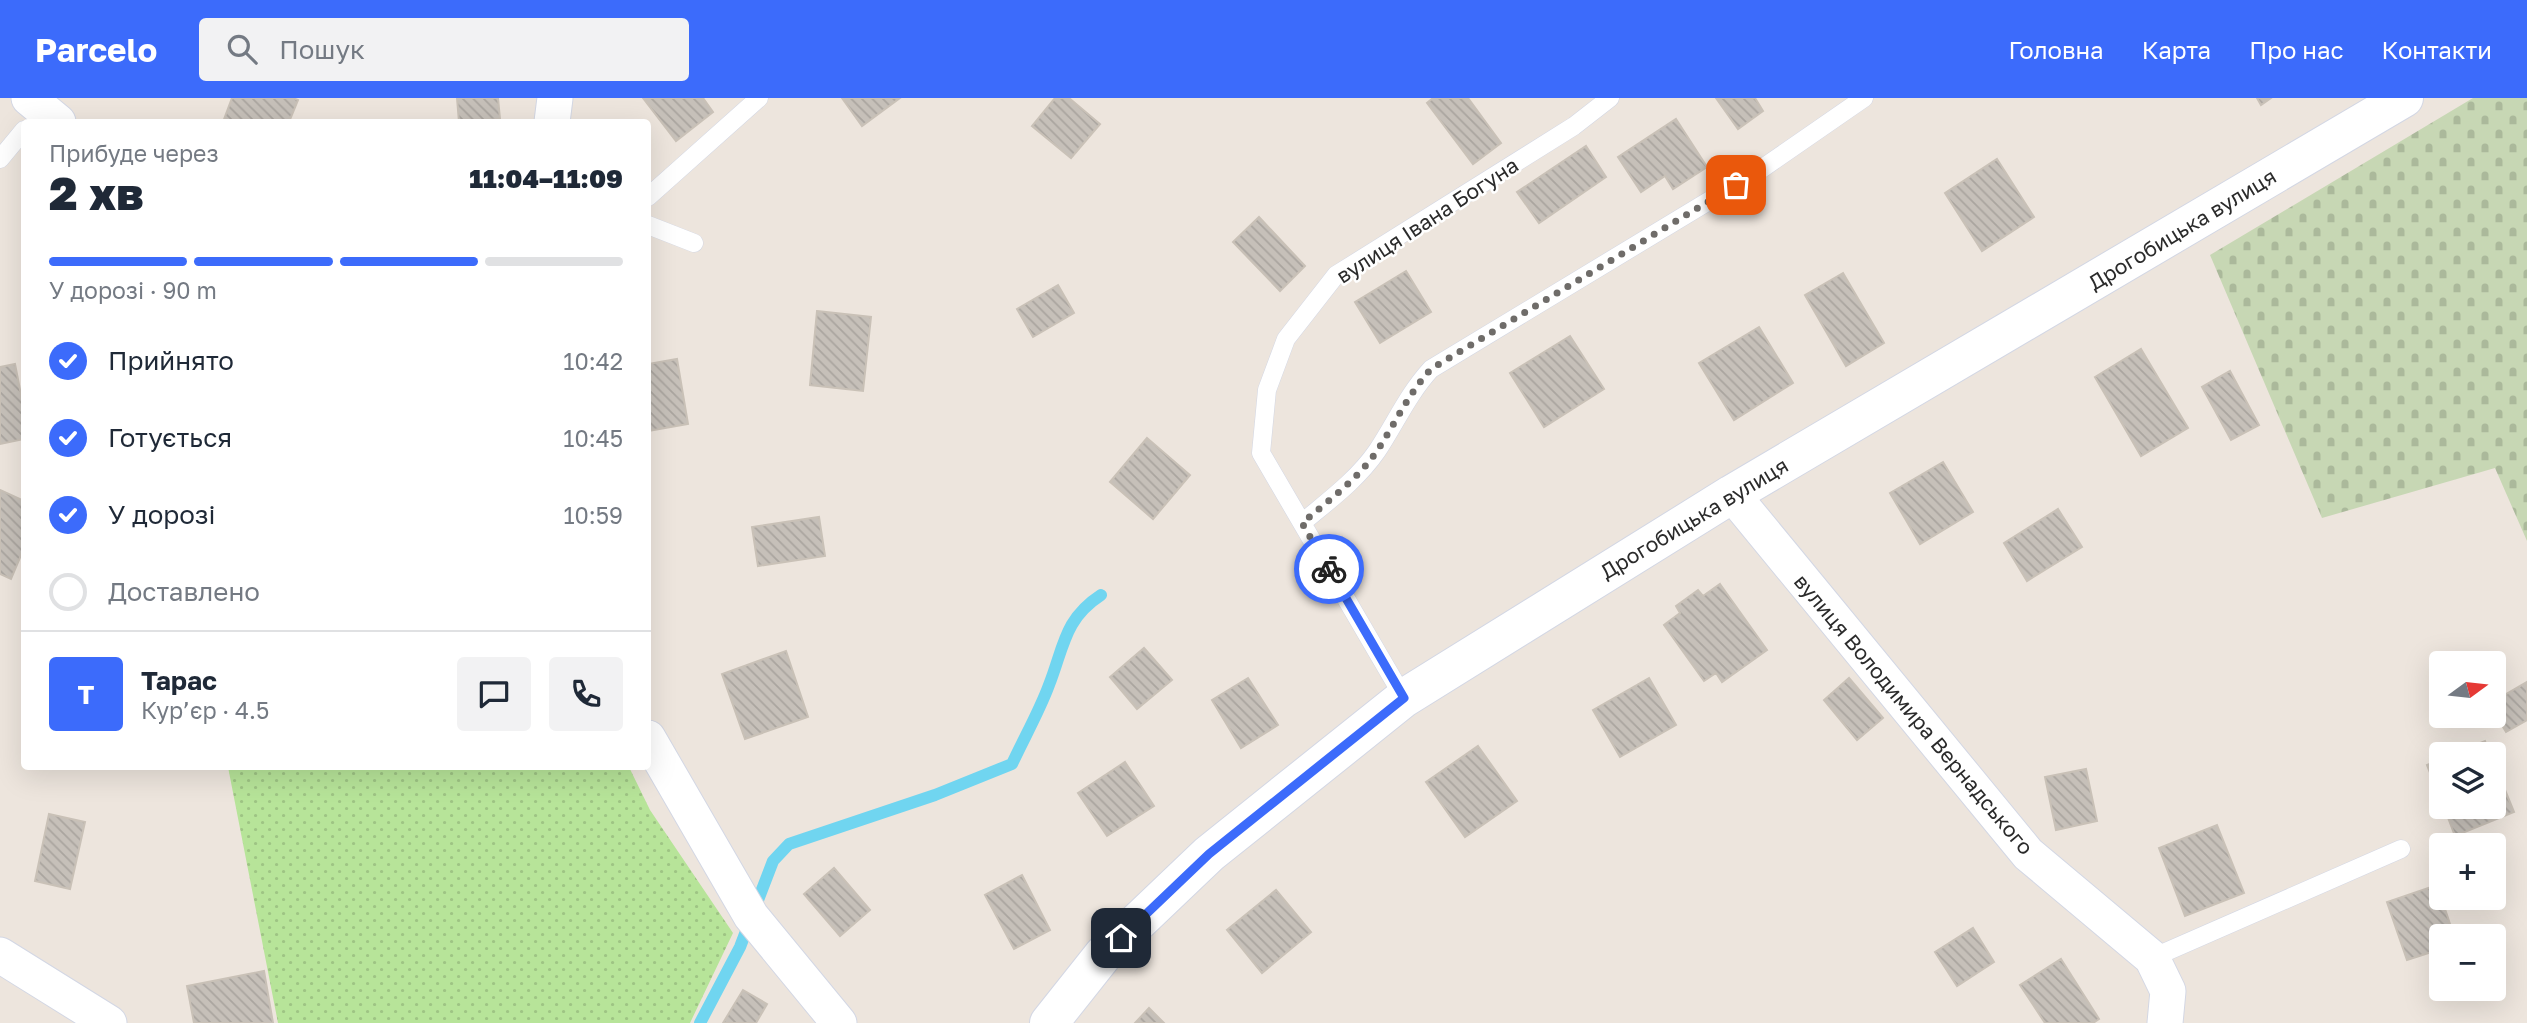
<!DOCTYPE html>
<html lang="uk">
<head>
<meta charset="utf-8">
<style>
  :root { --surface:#fff; --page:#f2f2f3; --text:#1f2937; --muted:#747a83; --line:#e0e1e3; --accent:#3c6bfb }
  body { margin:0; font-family:"Golos Text",sans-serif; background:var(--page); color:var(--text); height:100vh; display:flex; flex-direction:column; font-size:26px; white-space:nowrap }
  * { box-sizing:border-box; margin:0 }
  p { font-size:23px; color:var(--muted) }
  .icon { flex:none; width:38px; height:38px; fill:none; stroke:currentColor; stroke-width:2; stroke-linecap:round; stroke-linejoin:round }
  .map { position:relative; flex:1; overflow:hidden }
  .panel { position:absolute; left:21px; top:21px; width:630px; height:651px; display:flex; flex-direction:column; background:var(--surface); border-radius:7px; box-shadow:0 7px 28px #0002 }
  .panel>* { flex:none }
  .needle { width:46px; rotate:75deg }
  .tools { position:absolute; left:2429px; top:553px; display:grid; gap:14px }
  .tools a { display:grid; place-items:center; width:77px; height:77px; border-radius:7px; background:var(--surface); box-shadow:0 7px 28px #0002; font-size:35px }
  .pin { position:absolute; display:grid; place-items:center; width:60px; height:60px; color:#fff; margin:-30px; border-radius:14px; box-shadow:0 4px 10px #0006 }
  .courier { position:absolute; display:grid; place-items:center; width:70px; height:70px; margin:-35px; border:5px solid #3c6bfb; border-radius:50%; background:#fff; color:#222; box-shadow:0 2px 9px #0007 }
  .headline em { font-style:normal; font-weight:800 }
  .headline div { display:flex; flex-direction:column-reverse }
  .headline { display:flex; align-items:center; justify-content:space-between; height:119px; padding:0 28px }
  h1 { font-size:46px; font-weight:800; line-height:52px }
  .bar { display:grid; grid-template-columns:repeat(4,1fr); gap:10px 7px; align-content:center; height:84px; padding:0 28px }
  .bar i { height:9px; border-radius:5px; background:var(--line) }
  .bar .active { background:var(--accent) }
  .bar p { grid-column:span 4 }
  .line { display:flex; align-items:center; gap:18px; padding:0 28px; border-top:2px solid var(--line) }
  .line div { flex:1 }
  .round { display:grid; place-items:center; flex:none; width:74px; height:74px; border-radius:7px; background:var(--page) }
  ol { padding:0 28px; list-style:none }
  li { display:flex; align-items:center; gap:21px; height:77px }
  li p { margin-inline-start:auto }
  li .icon { padding:7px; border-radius:50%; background:var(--accent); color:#fff; stroke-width:4 }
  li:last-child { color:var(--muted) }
  li i { width:38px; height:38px; border:4px solid var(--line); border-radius:50% }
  header { display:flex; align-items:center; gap:42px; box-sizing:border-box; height:98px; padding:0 35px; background:var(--accent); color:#fff }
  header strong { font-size:33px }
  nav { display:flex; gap:38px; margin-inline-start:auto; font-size:24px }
  .search { width:490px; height:63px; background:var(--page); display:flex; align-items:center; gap:18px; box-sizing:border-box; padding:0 24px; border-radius:7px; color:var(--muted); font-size:26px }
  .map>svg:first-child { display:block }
  .cemetery { fill:url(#cemetery-stones) }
  .park { fill:url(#park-dots) }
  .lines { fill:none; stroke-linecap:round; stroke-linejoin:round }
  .stream { stroke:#70d5f0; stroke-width:12 }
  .building { fill:url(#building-back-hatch); stroke:#c9c1b7; stroke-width:2 }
  .lane-casing { stroke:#d3d7e4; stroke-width:19 }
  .street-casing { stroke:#d3d7e4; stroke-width:37 }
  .secondary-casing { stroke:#d3d7e4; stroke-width:40 }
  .lane { stroke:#fff; stroke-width:18 }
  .street { stroke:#fff; stroke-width:35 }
  .secondary { stroke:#fff; stroke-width:38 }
  .done { stroke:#6f6c69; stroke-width:7; stroke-dasharray:0 12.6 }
  .route { stroke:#3c6bfb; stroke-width:9 }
  .labels { text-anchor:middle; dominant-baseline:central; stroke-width:5; stroke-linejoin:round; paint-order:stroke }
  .street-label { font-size:21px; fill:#2b2b2b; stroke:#fff }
</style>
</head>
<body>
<header>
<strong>Parcelo</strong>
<div class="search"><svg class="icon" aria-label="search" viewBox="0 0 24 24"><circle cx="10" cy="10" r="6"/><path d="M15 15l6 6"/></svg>Пошук</div>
<nav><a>Головна</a><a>Карта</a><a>Про нас</a><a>Контакти</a></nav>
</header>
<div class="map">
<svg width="2527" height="925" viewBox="0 0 2527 925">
  <defs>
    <pattern id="cemetery-stones" width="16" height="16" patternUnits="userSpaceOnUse" patternTransform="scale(1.75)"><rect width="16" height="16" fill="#c7d7b4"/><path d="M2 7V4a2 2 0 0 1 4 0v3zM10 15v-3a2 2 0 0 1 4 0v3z" fill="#abb99b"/></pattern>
    <pattern id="park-dots" width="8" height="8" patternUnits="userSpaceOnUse" patternTransform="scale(1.75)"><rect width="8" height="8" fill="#b7e499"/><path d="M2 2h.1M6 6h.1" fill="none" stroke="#9ec484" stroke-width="1.8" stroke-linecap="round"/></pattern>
    <pattern id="building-back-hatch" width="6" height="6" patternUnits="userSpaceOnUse" patternTransform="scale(1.75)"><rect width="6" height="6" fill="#c6c0b9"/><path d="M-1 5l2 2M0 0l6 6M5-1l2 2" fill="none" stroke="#aaa59f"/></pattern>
  </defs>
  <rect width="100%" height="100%" fill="#ede5dd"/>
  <path class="cemetery" d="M2473,0H2527V443L2495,370L2322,420L2210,157Z"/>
  <path class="park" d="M228,669H629L650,712L733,835L690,925H278Z"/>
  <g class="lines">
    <path class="stream" d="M700,925L740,849L773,763L789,746L935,697L1012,666C1024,640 1039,614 1049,587C1064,549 1064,521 1101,497"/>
  </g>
  <path class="building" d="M232,0H293L298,2L289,24H223Z
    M457,0H498L500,21L459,24Z
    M643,0H703L713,14L676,43Z
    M842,0H900L862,28Z
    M1055,0H1069L1100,26L1071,60L1032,28Z
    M1433,0H1468L1501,45L1473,66L1427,5Z
    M1716,0H1755L1763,13L1738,31Z
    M2257,0H2271L2261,7Z
    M1676,21L1707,69L1673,91L1665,78L1641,94L1618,59Z
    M1586,48L1606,79L1539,125L1517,94Z
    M1997,61L2034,119L1982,153L1945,95Z
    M1259,119L1305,168L1280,193L1233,144Z
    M1406,173L1431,214L1380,245L1355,204Z
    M1843,175L1884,245L1846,268L1805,197Z
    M1058,187L1074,215L1033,239L1017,211Z
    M817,213L871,219L863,293L810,287Z
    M1759,229L1793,285L1734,322L1699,265Z
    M1570,238L1604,291L1544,329L1510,275Z
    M2141,251L2188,330L2141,358L2095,279Z
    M677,261L688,326L648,333V266Z
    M15,266L24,312V341L0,346V269Z
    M2230,273L2259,327L2231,342L2202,289Z
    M1147,340L1190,377L1153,421L1110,384Z
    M1943,364L1973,414L1920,446L1890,395Z
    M0,392L24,403V450L11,481L0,476Z
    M2058,411L2082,449L2027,483L2004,445Z
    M819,419L825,458L758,468L752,429Z
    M1720,486L1767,552L1722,584L1716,575L1704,583L1664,527L1680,515L1676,508L1698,492L1703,498Z
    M1144,550L1172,582L1137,611L1110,579Z
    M786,553L808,619L745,641L722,576Z
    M1248,580L1278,627L1241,650L1212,602Z
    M1649,580L1676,627L1620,659L1593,612Z
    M1849,580L1883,620L1857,642L1824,602Z
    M2527,584V622L2506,634L2494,614V603Z
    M2485,643L2490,656H2453Z
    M1478,648L1517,703L1465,739L1426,684Z
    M2441,661V703L2427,667Z
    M1125,664L1154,708L1107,738L1078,695Z
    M2494,665L2514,714L2455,738L2444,709H2494Z
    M2086,671L2097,723L2056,732L2045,679Z
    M49,716L85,724L70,791L35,783Z
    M2217,727L2244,795L2185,818L2159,750Z
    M834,770L870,812L840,838L804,796Z
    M1022,777L1050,832L1014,851L985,797Z
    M2437,787L2454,838H2441V851L2407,862L2387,804Z
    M1276,792L1311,834L1262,875L1227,832Z
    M1973,830L1994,864L1957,888L1935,854Z
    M2061,861L2099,921L2093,925H2045L2020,887Z
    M264,873L273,925H194L187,888Z
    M743,892L767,906L756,925H723Z
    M1149,910L1164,925H1135Z"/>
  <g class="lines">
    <g class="lane-casing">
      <path id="lane" d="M0,61L24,32
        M648,99L759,0
        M648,127L694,145
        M1302,425C1328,403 1357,382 1377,353C1395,326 1408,296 1431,271L1760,72L1864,0
        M1404,600L1261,355L1267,292L1286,241L1336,177L1574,28L1610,0
        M2152,860L2401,751"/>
    </g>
    <g class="street-casing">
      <path id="street" d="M29,0L58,24
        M552,24L555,0
        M1732,396L2028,756L2152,860L2168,893L2165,925
        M648,640L751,818L839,925
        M0,857L109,925"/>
    </g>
    <g class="secondary-casing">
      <path id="secondary" d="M1049,925L1103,857L1209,756L1404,600L1732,396L2404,0"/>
    </g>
    <use href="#lane" class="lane"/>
    <use href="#street" class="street"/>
    <use href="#secondary" class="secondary"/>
  </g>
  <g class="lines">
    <path class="done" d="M1329,471L1302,425C1328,403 1357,382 1377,353C1395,326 1408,296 1431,271L1736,87"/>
    <path class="route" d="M1121,840L1209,756L1404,600L1329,471"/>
  </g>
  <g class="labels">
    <g class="street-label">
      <text transform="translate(1427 122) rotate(-33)">вулиця Івана Богуна</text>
      <text transform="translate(2182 131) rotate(-31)">Дрогобицька вулиця</text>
      <text transform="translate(1694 420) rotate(-31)">Дрогобицька вулиця</text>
      <text transform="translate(1914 616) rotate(50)">вулиця Володимира Вернадського</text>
    </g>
  </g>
</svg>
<div class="tools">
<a><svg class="needle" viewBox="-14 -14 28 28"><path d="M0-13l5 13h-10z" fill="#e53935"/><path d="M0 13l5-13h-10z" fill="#747a83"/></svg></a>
<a><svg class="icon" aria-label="layers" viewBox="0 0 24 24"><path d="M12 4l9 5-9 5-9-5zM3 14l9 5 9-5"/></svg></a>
<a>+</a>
<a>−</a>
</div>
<div class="pin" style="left:1736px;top:87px;background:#ea580c"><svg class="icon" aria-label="bag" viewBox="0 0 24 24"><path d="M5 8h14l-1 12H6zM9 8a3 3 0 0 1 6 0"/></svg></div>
<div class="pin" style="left:1121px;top:840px;background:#1f2937"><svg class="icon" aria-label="home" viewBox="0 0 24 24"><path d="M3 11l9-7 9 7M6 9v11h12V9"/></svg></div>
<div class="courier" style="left:1329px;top:471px"><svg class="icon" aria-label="bike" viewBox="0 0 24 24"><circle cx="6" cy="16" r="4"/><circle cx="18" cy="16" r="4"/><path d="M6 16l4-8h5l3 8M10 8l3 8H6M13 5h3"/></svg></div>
<section class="panel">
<div class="headline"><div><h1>2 хв</h1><p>Прибуде через</p></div><em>11:04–11:09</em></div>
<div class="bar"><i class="active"></i><i class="active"></i><i class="active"></i><i></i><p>У дорозі · 90 m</p></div>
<ol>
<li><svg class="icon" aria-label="check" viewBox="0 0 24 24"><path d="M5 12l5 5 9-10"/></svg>Прийнято<p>10:42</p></li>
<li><svg class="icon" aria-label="check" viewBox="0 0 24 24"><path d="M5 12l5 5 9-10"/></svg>Готується<p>10:45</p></li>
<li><svg class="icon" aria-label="check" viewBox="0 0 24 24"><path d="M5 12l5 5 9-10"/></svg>У дорозі<p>10:59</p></li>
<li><i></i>Доставлено</li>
</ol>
<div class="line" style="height:126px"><b class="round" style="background:var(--accent);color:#fff">Т</b><div><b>Тарас</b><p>Кур’єр · 4.5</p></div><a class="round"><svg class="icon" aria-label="chat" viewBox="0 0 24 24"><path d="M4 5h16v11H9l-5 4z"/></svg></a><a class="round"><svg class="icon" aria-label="phone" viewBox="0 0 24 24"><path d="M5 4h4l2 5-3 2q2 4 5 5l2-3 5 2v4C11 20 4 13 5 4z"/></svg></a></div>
</section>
</div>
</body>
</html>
